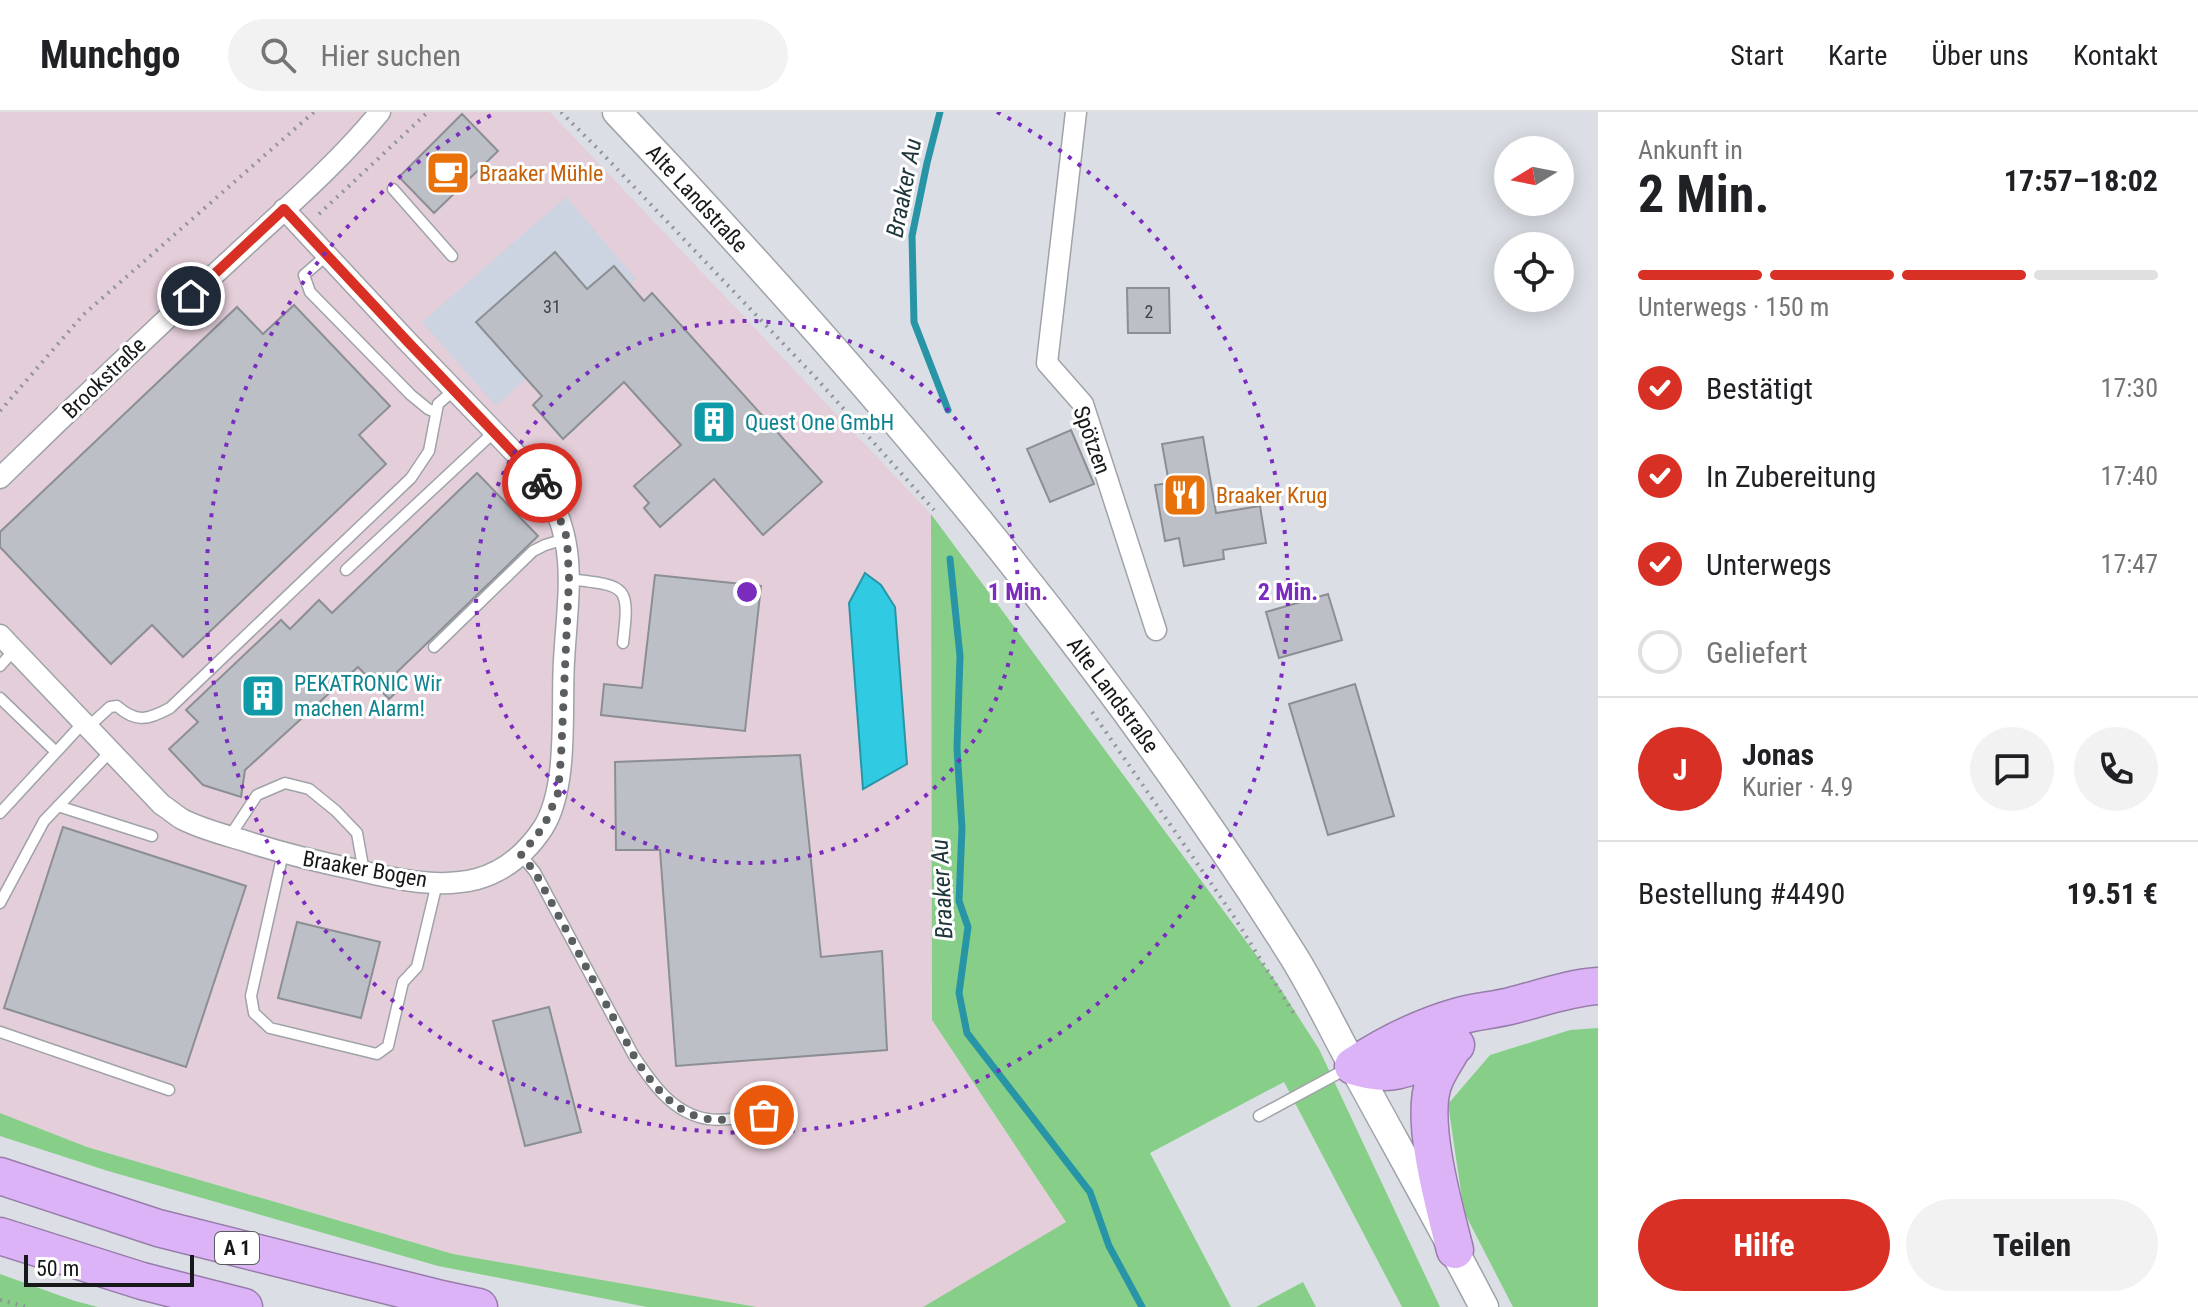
<!DOCTYPE html>
<html lang="de">
<head>
<meta charset="utf-8">
<style>
  :root { --surface:#fff; --page:#f2f2f2; --text:#202124; --muted:#757577; --line:#e0e0e0; --accent:#d93025 }
  body { margin:0; font-family:"Roboto Condensed",sans-serif; background:var(--page); color:var(--text); height:100vh; display:flex; flex-direction:column; font-size:30px; white-space:nowrap }
  * { box-sizing:border-box; margin:0 }
  p { font-size:26px; color:var(--muted) }
  .icon { flex:none; width:44px; height:44px; fill:none; stroke:currentColor; stroke-width:2; stroke-linecap:round; stroke-linejoin:round }
  .map { position:relative; flex:1; overflow:hidden }
  .sheet { display:flex; flex-direction:column; background:var(--surface); width:600px }
  .sheet>* { flex:none }
  .needle { width:52px; rotate:260deg }
  .controls { position:absolute; left:1494px; top:24px; display:grid; gap:16px }
  .controls a { display:grid; place-items:center; width:80px; height:80px; border-radius:50%; background:var(--surface); box-shadow:0 4px 20px #0003; font-size:40px }
  .scale { position:absolute; left:24px; bottom:20px; width:170px; box-sizing:border-box; padding-left:8px; border:4px solid #16181a; border-top:0; font-size:22px; line-height:28px; white-space:nowrap; color:#16181a; -webkit-text-stroke:6px #fff; paint-order:stroke }
  .pin { position:absolute; display:grid; place-items:center; width:68px; height:68px; color:#fff; margin:-34px; border:4px solid #fff; border-radius:50%; box-shadow:0 2px 8px #0007 }
  .courier { position:absolute; display:grid; place-items:center; width:80px; height:80px; margin:-40px; border:6px solid #d93025; border-radius:50%; background:#fff; color:#222; box-shadow:0 2px 10px #0007 }
  .head em { font-style:normal; font-weight:700 }
  .head div { display:flex; flex-direction:column-reverse }
  .head { display:flex; align-items:center; justify-content:space-between; height:136px; padding:0 40px }
  h1 { font-size:52px; font-weight:700; line-height:60px }
  .bar { display:grid; grid-template-columns:repeat(4,1fr); gap:12px 8px; align-content:center; height:96px; padding:0 40px }
  .bar i { height:10px; border-radius:6px; background:var(--line) }
  .bar .active { background:var(--accent) }
  .bar p { grid-column:span 4 }
  .line { display:flex; align-items:center; gap:20px; padding:0 40px; border-top:2px solid var(--line) }
  .line div { flex:1 }
  .round { display:grid; place-items:center; flex:none; width:84px; height:84px; border-radius:42px; background:var(--page) }
  ol { padding:0 40px; list-style:none }
  li { display:flex; align-items:center; gap:24px; height:88px }
  li p { margin-inline-start:auto }
  li .icon { padding:8px; border-radius:50%; background:var(--accent); color:#fff; stroke-width:4 }
  li:last-child { color:var(--muted) }
  li i { width:44px; height:44px; border:4px solid var(--line); border-radius:50% }
  .primary-button { display:flex; gap:16px; margin-top:auto; padding:16px 40px }
  .primary-button a { flex:1; height:92px; border-radius:48px; background:var(--accent); color:#fff; font-size:32px; font-weight:700; line-height:92px; text-align:center }
  .primary-button a+a { background:var(--page); color:var(--text) }
  header { display:flex; align-items:center; gap:48px; box-sizing:border-box; height:112px; padding:0 40px; background:var(--surface); border-bottom:2px solid var(--line) }
  header strong { font-size:38px }
  nav { display:flex; gap:44px; margin-inline-start:auto; font-size:28px }
  .search { width:560px; height:72px; background:var(--page); display:flex; align-items:center; gap:20px; box-sizing:border-box; padding:0 28px; border-radius:44px; color:var(--muted); font-size:30px }
  main { display:flex; flex:1; min-height:0 }
  .map>svg:first-child { display:block }
  .commercial { fill:#e4ceda }
  .built { fill:#cbd4e0 }
  .green { fill:#87cf89 }
  .water { fill:#30cae2; stroke:#2895a6; stroke-width:2 }
  .lines { fill:none; stroke-linecap:round; stroke-linejoin:round }
  .stream { stroke:#2895a6; stroke-width:7 }
  .building { fill:#bcc0c6; stroke:#8b8f94; stroke-width:2 }
  .lane-casing { stroke:#9fa3a9; stroke-width:13 }
  .street-casing { stroke:#9fa3a9; stroke-width:23 }
  .secondary-casing { stroke:#9fa3a9; stroke-width:31 }
  .highway-casing { stroke:#977daa; stroke-width:39 }
  .path { stroke:#919498; stroke-width:4; stroke-dasharray:2 6; stroke-linecap:butt }
  .lane { stroke:#fff; stroke-width:10 }
  .street { stroke:#fff; stroke-width:20 }
  .secondary { stroke:#fff; stroke-width:28 }
  .highway { stroke:#ddb3f8; stroke-width:36 }
  .done { stroke:#5b5e61; stroke-width:8; stroke-dasharray:0 14.4 }
  .route { stroke:#d93025; stroke-width:10 }
  .ring { fill:none; stroke:#7b2cbf; stroke-width:4; stroke-dasharray:4 8 }
  .labels { text-anchor:middle; dominant-baseline:central; stroke-width:6; stroke-linejoin:round; paint-order:stroke }
  .number-label { font-size:18px; fill:#404245 }
  .shield { fill:#fff; stroke:#5c5d5f; stroke-width:2 }
  .shield-label { font-size:20px; font-weight:bold; fill:#16181a }
  .food-label { font-size:22px; fill:#c56008; stroke:#fff; text-anchor:start }
  .street-label { font-size:22px; fill:#16181a; stroke:#fff }
  .culture-label { font-size:22px; fill:#0d838f; stroke:#fff; text-anchor:start }
  .water-label { font-size:24px; font-style:italic; fill:#1e363a; stroke:#fff }
  .centre { fill:#7b2cbf; stroke:#fff; stroke-width:4 }
  .ring-label { font-size:24px; text-anchor:middle; font-weight:bold; fill:#7b2cbf; stroke:#fff; stroke-width:6; stroke-linejoin:round; paint-order:stroke }
</style>
</head>
<body>
<header>
<strong>Munchgo</strong>
<div class="search"><svg class="icon" aria-label="search" viewBox="0 0 24 24"><circle cx="10" cy="10" r="6"/><path d="M15 15l6 6"/></svg>Hier suchen</div>
<nav><a>Start</a><a>Karte</a><a>Über uns</a><a>Kontakt</a></nav>
</header>
<main>
<div class="map">
<svg width="1598" height="1195" viewBox="0 0 1598 1195">
  <rect width="100%" height="100%" fill="#dbdfe5"/>
  <path class="commercial" d="M0,0H550L931,402L932,908L1066,1110L923,1195H757L453,1142L87,1035L0,1001Z"/>
  <path class="built" d="M566,85L636,167L496,294L422,210Z"/>
  <path class="green" d="M931,402L1276,870L1319,937L1440,1195H1402L1284,970L1150,1041L1231,1195H923L1066,1110L932,908Z
    M1598,916V1195H1513L1464,1100L1448,992L1490,943L1570,918Z
    M0,1001L87,1035L453,1142L757,1195H647L438,1154L108,1059L0,1024Z
    M0,1162L75,1189L98,1195H0Z
    M1303,1170L1316,1195H1256Z"/>
  <path class="water" d="M865,461L881,473L895,495L907,652L863,677L849,491Z"/>
  <g class="lines">
    <path class="stream" d="M940,0L927,51L912,124L914,210L948,298
      M950,447L960,544L957,636L962,716L959,789L968,815L959,881L967,921L1090,1080L1109,1134L1142,1195"/>
  </g>
  <path class="building" d="M462,2L498,39L434,101L399,65Z
    M555,140L587,177L614,154L644,189L652,181L822,370L763,423L714,367L660,415L644,396L649,391L634,374L681,333L624,270L563,327L533,293L542,284L476,210Z
    M1127,176H1169L1170,221H1128Z
    M294,193L390,294L359,323L386,352L183,545L152,513L111,552L0,435V420L237,195L263,222Z
    M1071,318L1094,372L1050,390L1027,337Z
    M1203,325L1216,401L1260,394L1266,431L1223,438L1224,447L1184,454L1179,426L1165,429L1155,373L1169,371L1162,332Z
    M477,361L538,424L393,564L403,574L389,587L358,555L245,658L241,685L203,673L169,637L198,610L186,598L281,508L290,517L319,488L332,501Z
    M655,463L761,474L745,619L601,603L604,572L642,576Z
    M1328,482L1342,528L1279,546L1266,500Z
    M1355,572L1394,704L1328,723L1289,592Z
    M800,643L821,845L882,839L887,938L676,954L660,738H616L615,650Z
    M63,715L246,774L186,955L4,896Z
    M297,810L380,830L361,906L278,886Z
    M549,895L581,1020L525,1034L493,909Z"/>
  <g class="lines">
    <g class="lane-casing">
      <path id="lane" d="M393,77L452,144
        M327,143L304,163L310,180L411,283L428,297L435,300
        M346,458L494,320
        M569,467C627,474 630,472 623,531
        M434,535L533,439L545,433L565,427
        M0,554L14,538
        M0,586L56,640
        M87,616L110,595L117,594C136,611 148,608 170,596L411,366L429,339L438,292L454,278
        M58,694L152,724
        M0,701L83,611
        M230,724L257,683L285,671L309,677L336,699L357,721L364,760
        M283,741L251,884L254,901L270,916L377,942L388,934L403,870L417,855L437,771
        M521,743L535,760L634,944C652,971 673,1002 708,1007C723,1010 748,1004 764,1003
        M0,791L44,709L110,640
        M0,920L169,978
        M1259,1004L1348,956"/>
    </g>
    <g class="street-casing">
      <path id="street" d="M1076,0L1047,251L1083,292L1156,518
        M0,366C75,293 152,220 229,149C280,101 336,54 380,0
        M0,523L162,693C169,697 175,703 182,707C201,717 225,723 245,729C282,741 319,750 357,758C396,767 438,777 477,767C506,759 527,740 543,716C569,675 561,597 564,549C568,477 581,424 535,362L407,229L284,97"/>
    </g>
    <g class="secondary-casing">
      <g id="secondary">
        <path id="s1" d="M617,0C864,261 1100,537 1292,842C1316,880 1334,920 1356,959C1399,1038 1443,1116 1484,1195"/>
      </g>
    </g>
    <g class="highway-casing">
      <path id="highway" d="M1452,937C1446,948 1438,959 1434,970C1419,1008 1445,1098 1455,1138
        M1353,954C1386,932 1420,915 1459,904C1477,899 1496,898 1514,893C1542,886 1569,876 1598,874
        M1353,954C1384,964 1398,961 1427,948C1437,943 1448,940 1456,933
        M0,1064L158,1116L437,1186L479,1195
        M0,1124L142,1169L244,1195"/>
    </g>
    <path class="path" d="M561,0L598,37L816,266L934,398
      M319,102L428,0
      M0,299L83,203L314,0
      M1092,600L1233,803L1296,905
      M0,1188L27,1195"/>
    <use href="#lane" class="lane"/>
    <use href="#street" class="street"/>
    <use href="#secondary" class="secondary"/>
    <use href="#highway" class="highway"/>
  </g>
  <g class="lines">
    <path class="done" d="M542,371L551,383L567,426L569,467L561,645L558,681L544,714L521,743L535,760L634,944C651,971 674,1002 708,1007C722,1010 749,1004 764,1003"/>
    <path class="route" d="M191,184L284,97L407,229L542,371"/>
  </g>
  <g class="ring">
    <circle cx="747" cy="480" r="271"/>
    <path d="M997 0A541 541 0 1 1 497 0"/>
  </g>
  <defs>
    <g id="cafe-square" transform="scale(2.3)"><rect x="-9" y="-9" width="18" height="18" rx="4" fill="#e8710a" stroke="#fff"/><path d="M-5.5-4.5H6V0H3Q3 3.5 0 3.5H-2.5Q-5.5 3.5-5.5 0ZM3-3.2v2h1.7v-2ZM-6 4.5H4V6H-6Z" fill="#fff"/></g>
    <g id="building-square" transform="scale(2.3)"><rect x="-9" y="-9" width="18" height="18" rx="4" fill="#0f9aa8" stroke="#fff"/><path d="M-4-6H4V6H1V3H-1V6H-4ZM-2.5-4.3h1.7v1.8h-1.7ZM.8-4.3h1.7v1.8H.8ZM-2.5-1h1.7V.8h-1.7ZM.8-1h1.7V.8H.8Z" fill="#fff"/></g>
    <g id="restaurant-square" transform="scale(2.3)"><rect x="-9" y="-9" width="18" height="18" rx="4" fill="#e8710a" stroke="#fff"/><path d="M-5-6h1v4h1v-4h1v4h1v-4h1v5L-1.5 .5V6h-2V.5L-5-1ZM5-6V6H3V1.5H1.5Q1.5-4 5-6Z" fill="#fff"/></g>
  </defs>
  <g fill-rule="evenodd">
    <use href="#cafe-square" x="448" y="61"/>
    <use href="#building-square" x="714" y="310"/>
    <use href="#restaurant-square" x="1185" y="383"/>
    <use href="#building-square" x="263" y="584"/>
  </g>
  <g class="labels">
    <g class="number-label">
      <text x="552" y="194">31</text>
      <text x="1149" y="199">2</text>
    </g>
    <rect class="shield" x="215" y="1120" width="44" height="32" rx="6"/>
    <g class="shield-label">
      <text x="237" y="1136">A 1</text>
    </g>
    <g class="food-label">
      <text x="479" y="61">Braaker Mühle</text>
      <text x="1216" y="383">Braaker Krug</text>
    </g>
    <g class="street-label">
      <text stroke="none"><textPath href="#s1" startOffset="118">Alte Landstraße</textPath></text>
      <text transform="translate(104 266) rotate(-44)">Brookstraße</text>
      <text transform="translate(1092 328) rotate(70)">Spötzen</text>
      <text stroke="none"><textPath href="#s1" startOffset="766">Alte Landstraße</textPath></text>
      <text transform="translate(365 757) rotate(10)">Braaker Bogen</text>
    </g>
    <g class="culture-label">
      <text x="745" y="310">Quest One GmbH</text>
      <text x="294" y="571">PEKATRONIC Wir<tspan x="294" dy="25">machen Alarm!</tspan></text>
    </g>
    <g class="water-label">
      <text transform="translate(904 76) rotate(-79)">Braaker Au</text>
      <text transform="translate(942 777) rotate(-93)">Braaker Au</text>
    </g>
  </g>
  <circle cx="747" cy="480" r="12" class="centre"/>
  <g class="ring-label">
    <text x="1018" y="488">1 Min.</text>
    <text x="1288" y="488">2 Min.</text>
  </g>
</svg>
<div class="controls">
<a><svg class="needle" viewBox="-14 -14 28 28"><path d="M0-13l5 13h-10z" fill="#e53935"/><path d="M0 13l5-13h-10z" fill="#757577"/></svg></a>
<a><svg class="icon" aria-label="locate" viewBox="0 0 24 24"><circle cx="12" cy="12" r="6"/><path d="M12 2v4M12 18v4M2 12h4M18 12h4"/></svg></a>
</div>
<div class="scale">50 m</div>
<div class="pin" style="left:764px;top:1003px;background:#ea580c"><svg class="icon" aria-label="bag" viewBox="0 0 24 24"><path d="M5 8h14l-1 12H6zM9 8a3 3 0 0 1 6 0"/></svg></div>
<div class="pin" style="left:191px;top:184px;background:#1f2937"><svg class="icon" aria-label="home" viewBox="0 0 24 24"><path d="M3 11l9-7 9 7M6 9v11h12V9"/></svg></div>
<div class="courier" style="left:542px;top:371px"><svg class="icon" aria-label="bike" viewBox="0 0 24 24"><circle cx="6" cy="16" r="4"/><circle cx="18" cy="16" r="4"/><path d="M6 16l4-8h5l3 8M10 8l3 8H6M13 5h3"/></svg></div>
</div>
<section class="sheet">
<div class="head"><div><h1>2 Min.</h1><p>Ankunft in</p></div><em>17:57–18:02</em></div>
<div class="bar"><i class="active"></i><i class="active"></i><i class="active"></i><i></i><p>Unterwegs · 150 m</p></div>
<ol>
<li><svg class="icon" aria-label="check" viewBox="0 0 24 24"><path d="M5 12l5 5 9-10"/></svg>Bestätigt<p>17:30</p></li>
<li><svg class="icon" aria-label="check" viewBox="0 0 24 24"><path d="M5 12l5 5 9-10"/></svg>In Zubereitung<p>17:40</p></li>
<li><svg class="icon" aria-label="check" viewBox="0 0 24 24"><path d="M5 12l5 5 9-10"/></svg>Unterwegs<p>17:47</p></li>
<li><i></i>Geliefert</li>
</ol>
<div class="line" style="height:144px"><b class="round" style="background:var(--accent);color:#fff">J</b><div><b>Jonas</b><p>Kurier · 4.9</p></div><a class="round"><svg class="icon" aria-label="chat" viewBox="0 0 24 24"><path d="M4 5h16v11H9l-5 4z"/></svg></a><a class="round"><svg class="icon" aria-label="phone" viewBox="0 0 24 24"><path d="M5 4h4l2 5-3 2q2 4 5 5l2-3 5 2v4C11 20 4 13 5 4z"/></svg></a></div>
<div class="line" style="height:104px"><div>Bestellung #4490</div><b>19.51 €</b></div>
<div class="primary-button"><a>Hilfe</a><a>Teilen</a></div>
</section>
</main>
</body>
</html>
